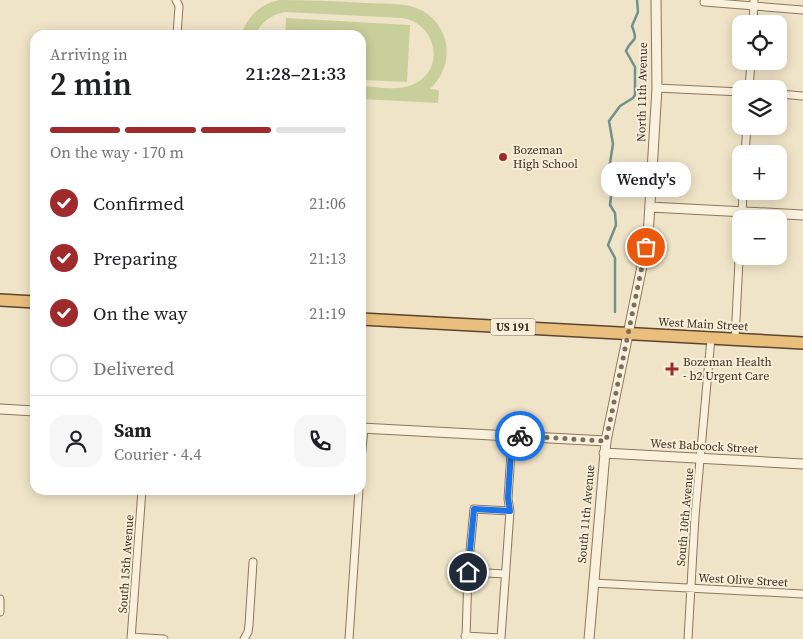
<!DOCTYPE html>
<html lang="en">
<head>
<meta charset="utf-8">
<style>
  :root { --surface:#fff; --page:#f6f6f6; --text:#202124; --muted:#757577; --line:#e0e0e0; --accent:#9e2a2b }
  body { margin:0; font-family:"Source Serif 4",serif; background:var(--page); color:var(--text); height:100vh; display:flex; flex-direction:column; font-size:19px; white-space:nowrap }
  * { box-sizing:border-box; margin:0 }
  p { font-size:16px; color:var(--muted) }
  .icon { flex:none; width:28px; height:28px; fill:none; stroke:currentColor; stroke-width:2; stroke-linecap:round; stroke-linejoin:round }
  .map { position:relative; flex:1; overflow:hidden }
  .panel { position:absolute; left:30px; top:30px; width:336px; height:465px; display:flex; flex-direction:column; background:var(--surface); border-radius:15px; box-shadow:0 2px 12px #0003 }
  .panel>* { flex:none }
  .controls { position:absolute; left:732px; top:15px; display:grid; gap:10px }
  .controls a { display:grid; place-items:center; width:55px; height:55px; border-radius:10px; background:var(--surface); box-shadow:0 2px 12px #0003; font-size:25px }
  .pin { position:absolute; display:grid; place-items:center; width:42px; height:42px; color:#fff; margin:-21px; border:2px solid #fff; border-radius:50%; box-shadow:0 1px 5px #0007 }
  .courier { position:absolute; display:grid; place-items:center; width:50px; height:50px; margin:-25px; border:4px solid #1a73e8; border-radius:50%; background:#fff; color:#222; box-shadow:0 1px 6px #0007 }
  .bubble { position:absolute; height:35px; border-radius:15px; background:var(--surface); box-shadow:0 2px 12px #0003; font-size:16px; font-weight:600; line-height:35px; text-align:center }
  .summary em { font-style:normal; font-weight:600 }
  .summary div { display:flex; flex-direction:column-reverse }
  .summary { display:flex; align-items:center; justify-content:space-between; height:85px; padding:0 20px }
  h1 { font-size:32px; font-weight:600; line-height:38px }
  .bar { display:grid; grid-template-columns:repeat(4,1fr); gap:8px 5px; align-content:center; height:60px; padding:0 20px }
  .bar i { height:6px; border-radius:4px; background:var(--line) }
  .bar .active { background:var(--accent) }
  .bar p { grid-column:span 4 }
  .line { display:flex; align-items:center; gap:12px; padding:0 20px; border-top:1px solid var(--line) }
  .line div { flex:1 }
  .round { display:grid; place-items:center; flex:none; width:52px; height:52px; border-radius:15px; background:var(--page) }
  ol { padding:0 20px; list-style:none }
  li { display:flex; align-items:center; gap:15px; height:55px }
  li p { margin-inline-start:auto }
  li .icon { padding:5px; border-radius:50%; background:var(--accent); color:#fff; stroke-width:4 }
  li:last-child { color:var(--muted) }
  li i { width:28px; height:28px; border:2px solid var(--line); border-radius:50% }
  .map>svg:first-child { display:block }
  .green { fill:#c9cf9b }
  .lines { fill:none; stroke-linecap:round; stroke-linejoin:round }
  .stream { stroke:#6f938a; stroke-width:2.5 }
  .minor-casing { stroke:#8d765c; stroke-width:9 }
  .tertiary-casing { stroke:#8d765c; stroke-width:11 }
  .trunk-casing { stroke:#5b4430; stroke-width:14 }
  .minor { stroke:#faf1dc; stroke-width:7 }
  .tertiary { stroke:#faf1dc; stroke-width:9 }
  .trunk { stroke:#eabe7c; stroke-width:11 }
  .done { stroke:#7c6e5b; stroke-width:5; stroke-dasharray:0 9 }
  .route { stroke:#1a73e8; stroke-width:6 }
  .poi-dot { fill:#9e2a2b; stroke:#f7eed8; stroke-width:2 }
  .labels { text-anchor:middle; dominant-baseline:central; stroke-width:4; stroke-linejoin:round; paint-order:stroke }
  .shield { fill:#f7eed8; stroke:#756857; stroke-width:1 }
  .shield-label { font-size:11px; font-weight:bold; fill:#3d2e20 }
  .street-label { font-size:12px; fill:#3d2e20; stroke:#f7eed8 }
  .poi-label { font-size:12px; fill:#3d2e20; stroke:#f7eed8; text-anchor:start }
</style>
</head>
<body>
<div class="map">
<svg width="803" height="639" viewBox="0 0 803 639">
  <rect width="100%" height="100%" fill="#f0e4c8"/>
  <path class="green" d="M279,0C308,0 337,1 366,3C385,4 406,2 423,11C435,18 444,31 446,44C449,62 442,77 430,89L439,90L438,103L361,99V86C377,87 397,91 412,85C447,71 437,22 401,18L285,12C271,15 261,22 255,35H241C247,17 260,4 279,0Z
    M286,18L410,25L407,82L361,80V35H285Z"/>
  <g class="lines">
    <path class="stream" d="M615,312V258L608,245L616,225L615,213L610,205L611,196L619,186L615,174L609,169L613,144L609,121L620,106L633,98L635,95V67L626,51C632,36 639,45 632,26L638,12L637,0"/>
    <g class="minor-casing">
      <path id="minor" d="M176,0L179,6L177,35
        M704,2L803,10
        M753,24L754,0
        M657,88L741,92
        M749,89L751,61
        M779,94L803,96
        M745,154L747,126
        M742,216L743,191
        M735,339L741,221
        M361,460L364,428
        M468,572L505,574
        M593,583L803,594
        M0,599V612
        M465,636L501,638L510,511L508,499L512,436
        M131,637L164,639
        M131,639L142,490
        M244,639L248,632L249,625L253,562
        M349,639L359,490
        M466,639L468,572L474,509L510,511
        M688,639L695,516L711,338"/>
    </g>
    <g class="tertiary-casing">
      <path id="tertiary" d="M650,207L803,215
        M0,409L35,411
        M361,428L606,441
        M604,453L803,464
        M589,639L606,441L648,237L657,88L656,0"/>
    </g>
    <g class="trunk-casing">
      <path id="trunk" d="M0,300L35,302
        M361,319L803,343"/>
    </g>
    <use href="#minor" class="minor"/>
    <use href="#tertiary" class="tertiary"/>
    <use href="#trunk" class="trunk"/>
  </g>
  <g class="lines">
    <path class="done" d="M520,436L606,441L646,247"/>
    <path class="route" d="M468,572L474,509L510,511L508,498L512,436H520"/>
  </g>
  <g class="poi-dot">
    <circle cx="503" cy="157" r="5"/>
    <path d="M669.5 361.5h5v5h5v5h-5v5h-5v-5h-5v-5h5z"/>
  </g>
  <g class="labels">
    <rect class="shield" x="490.5" y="318.5" width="45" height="17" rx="4"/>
    <g class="shield-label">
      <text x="513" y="327">US 191</text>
    </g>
    <g class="street-label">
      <text transform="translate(642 92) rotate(-89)">North 11th Avenue</text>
      <text transform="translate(703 324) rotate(3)">West Main Street</text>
      <text transform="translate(704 446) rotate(3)">West Babcock Street</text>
      <text transform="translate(586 514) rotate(-85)">South 11th Avenue</text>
      <text transform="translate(685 517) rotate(-85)">South 10th Avenue</text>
      <text transform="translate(126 564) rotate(-86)">South 15th Avenue</text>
      <text transform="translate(743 580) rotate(3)">West Olive Street</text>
    </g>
    <g class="poi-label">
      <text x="513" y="150">Bozeman<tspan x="513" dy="14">High School</tspan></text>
      <text x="683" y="362">Bozeman Health<tspan x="683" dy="14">- b2 Urgent Care</tspan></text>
    </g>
  </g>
</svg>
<div class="controls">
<a><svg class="icon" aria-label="locate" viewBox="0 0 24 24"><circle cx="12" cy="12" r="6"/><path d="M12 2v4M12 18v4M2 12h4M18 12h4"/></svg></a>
<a><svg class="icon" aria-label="layers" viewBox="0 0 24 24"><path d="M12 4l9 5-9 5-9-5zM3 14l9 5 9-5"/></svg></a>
<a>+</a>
<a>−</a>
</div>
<div class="pin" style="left:646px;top:247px;background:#ea580c"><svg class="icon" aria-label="bag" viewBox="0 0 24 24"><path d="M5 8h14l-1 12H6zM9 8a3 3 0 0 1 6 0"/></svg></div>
<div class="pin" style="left:468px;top:572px;background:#1f2937"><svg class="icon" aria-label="home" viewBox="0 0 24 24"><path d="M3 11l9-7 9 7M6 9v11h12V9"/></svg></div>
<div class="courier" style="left:520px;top:436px"><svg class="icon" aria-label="bike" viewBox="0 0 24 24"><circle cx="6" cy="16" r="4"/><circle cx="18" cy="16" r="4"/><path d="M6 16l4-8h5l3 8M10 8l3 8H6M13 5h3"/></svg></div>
<div class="bubble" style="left:601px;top:162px;width:90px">Wendy's</div>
<section class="panel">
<div class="summary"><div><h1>2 min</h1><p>Arriving in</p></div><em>21:28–21:33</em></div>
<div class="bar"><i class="active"></i><i class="active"></i><i class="active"></i><i></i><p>On the way · 170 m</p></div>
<ol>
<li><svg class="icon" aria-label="check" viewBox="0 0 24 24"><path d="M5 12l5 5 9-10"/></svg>Confirmed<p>21:06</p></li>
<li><svg class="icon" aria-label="check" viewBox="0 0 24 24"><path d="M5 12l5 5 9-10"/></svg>Preparing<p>21:13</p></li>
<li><svg class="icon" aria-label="check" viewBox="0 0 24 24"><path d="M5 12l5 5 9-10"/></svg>On the way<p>21:19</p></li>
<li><i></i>Delivered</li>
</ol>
<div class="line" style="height:90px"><a class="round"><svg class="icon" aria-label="person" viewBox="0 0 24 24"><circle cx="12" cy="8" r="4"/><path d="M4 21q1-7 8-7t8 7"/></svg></a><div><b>Sam</b><p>Courier · 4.4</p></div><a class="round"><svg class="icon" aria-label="phone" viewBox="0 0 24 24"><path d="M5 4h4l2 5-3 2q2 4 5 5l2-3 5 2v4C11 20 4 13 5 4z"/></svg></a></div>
</section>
</div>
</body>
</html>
